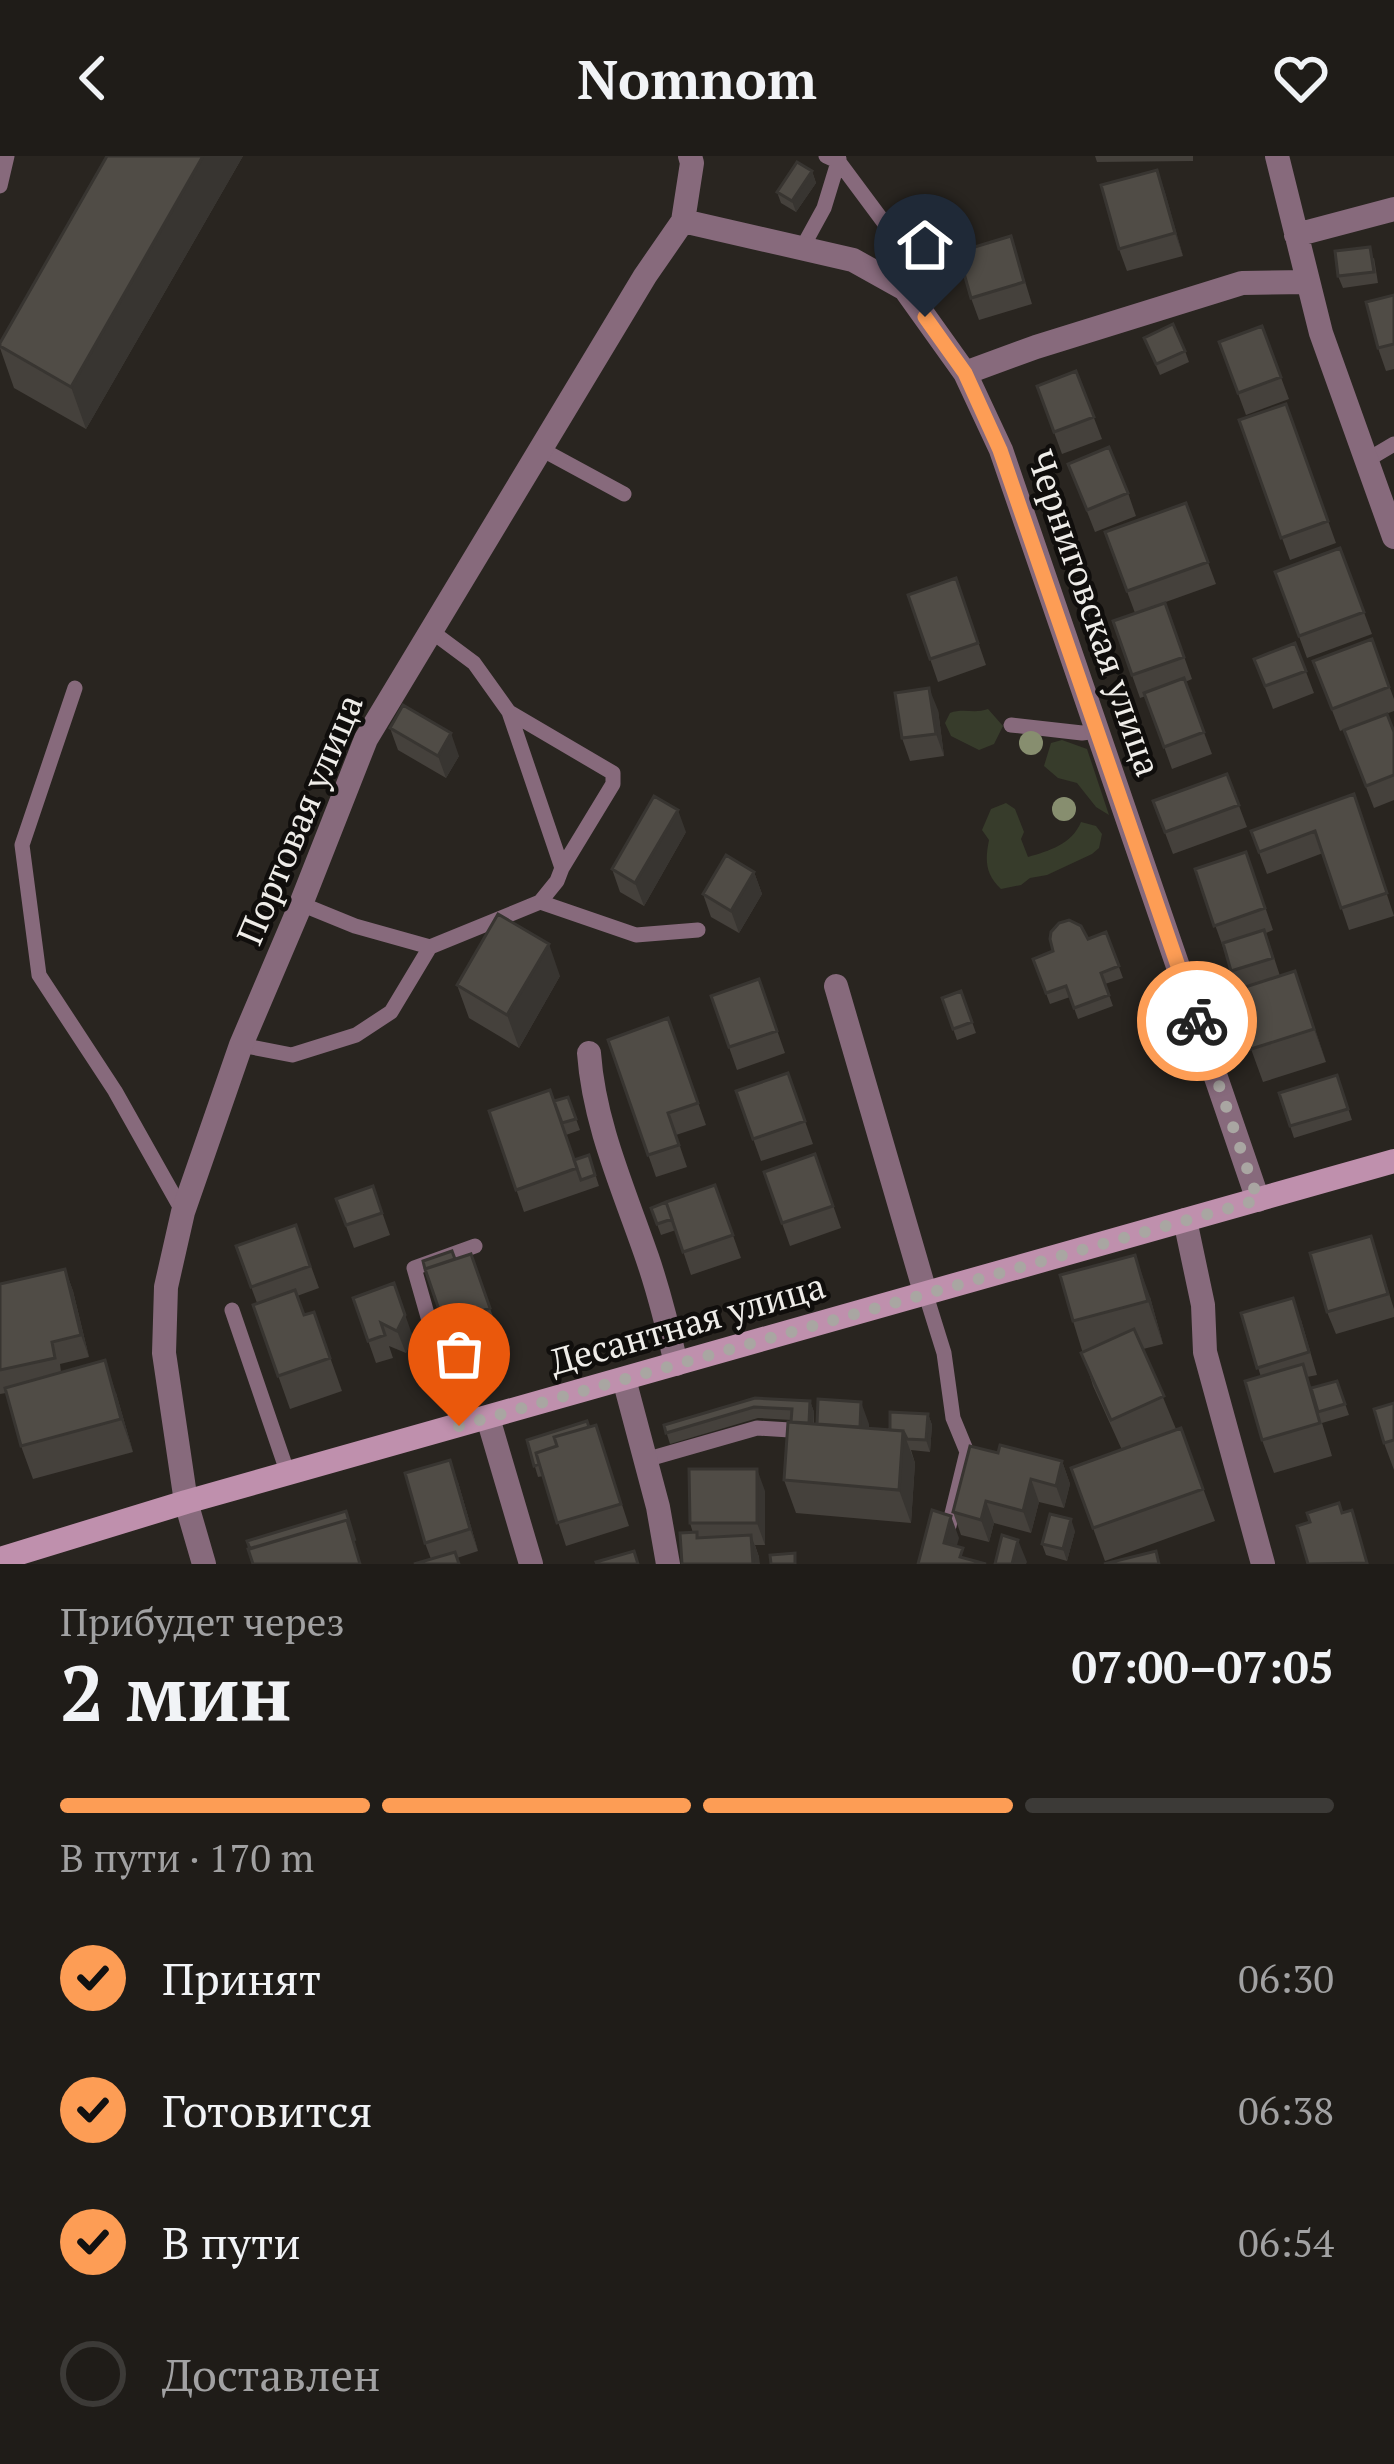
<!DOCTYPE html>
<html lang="ru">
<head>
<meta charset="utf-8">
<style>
  :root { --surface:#1f1c18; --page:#2c2925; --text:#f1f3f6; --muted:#a1a1a2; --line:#3c3a37; --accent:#fd9d55 }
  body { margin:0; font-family:"PT Serif",serif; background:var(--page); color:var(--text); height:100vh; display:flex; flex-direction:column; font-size:45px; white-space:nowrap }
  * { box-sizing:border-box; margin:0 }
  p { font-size:39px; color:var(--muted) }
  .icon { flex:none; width:66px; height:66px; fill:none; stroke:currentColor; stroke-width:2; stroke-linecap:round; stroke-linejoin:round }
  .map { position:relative; height:1408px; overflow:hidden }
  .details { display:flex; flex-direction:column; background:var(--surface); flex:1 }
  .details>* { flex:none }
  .pin { position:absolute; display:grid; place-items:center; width:102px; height:102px; color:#fff; margin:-123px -51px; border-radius:50% 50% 50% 0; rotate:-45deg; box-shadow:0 0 12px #0007 }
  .pin .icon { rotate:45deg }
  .courier { position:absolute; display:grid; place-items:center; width:120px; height:120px; margin:-60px; border:9px solid #fd9d55; border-radius:50%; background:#fff; color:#222; box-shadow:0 3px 15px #0007 }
  .overview em { font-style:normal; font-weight:700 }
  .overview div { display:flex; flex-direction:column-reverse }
  .overview { display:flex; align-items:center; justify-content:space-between; height:204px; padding:0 60px }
  h1 { font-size:78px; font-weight:700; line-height:90px }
  .bar { display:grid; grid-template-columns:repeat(4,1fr); gap:18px 12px; align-content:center; height:144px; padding:0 60px }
  .bar i { height:15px; border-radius:9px; background:var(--line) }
  .bar .current { background:var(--accent) }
  .bar p { grid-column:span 4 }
  ol { padding:0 60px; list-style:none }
  li { display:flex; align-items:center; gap:36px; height:132px }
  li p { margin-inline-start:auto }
  li .icon { padding:12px; border-radius:50%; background:var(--accent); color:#111; stroke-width:4 }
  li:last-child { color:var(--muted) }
  li i { width:66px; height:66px; border:6px solid var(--line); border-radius:50% }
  header { display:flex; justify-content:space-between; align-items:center; height:156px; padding:0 60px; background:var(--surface); font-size:54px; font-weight:700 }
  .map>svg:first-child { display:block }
  .green { fill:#373c2b }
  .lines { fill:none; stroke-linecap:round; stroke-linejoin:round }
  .lane { stroke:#876a7c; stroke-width:15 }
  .street { stroke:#876a7c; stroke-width:24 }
  .secondary { stroke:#bf90ad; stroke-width:24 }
  .tree { fill:#878e6f }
  .wall { fill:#45413c }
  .shaded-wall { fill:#383531 }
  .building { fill:#504c46; stroke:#383531; stroke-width:3 }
  .done { stroke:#a9a6a2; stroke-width:12; stroke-dasharray:0 21.6 }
  .route { stroke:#fd9d55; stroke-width:15 }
  .labels { text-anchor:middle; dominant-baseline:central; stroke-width:9; stroke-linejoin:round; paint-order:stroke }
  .street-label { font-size:36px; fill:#eeece8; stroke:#100e0c }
</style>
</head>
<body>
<header><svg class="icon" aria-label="back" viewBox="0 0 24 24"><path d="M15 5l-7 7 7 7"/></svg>Nomnom<svg class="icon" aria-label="heart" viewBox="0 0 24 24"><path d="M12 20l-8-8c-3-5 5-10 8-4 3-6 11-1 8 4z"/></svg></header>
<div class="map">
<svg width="1394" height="1408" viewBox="0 0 1394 1408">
  <rect width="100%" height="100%" fill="#292520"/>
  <path class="green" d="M988,553L1003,570L994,588L979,594L951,580L945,567L950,557C963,552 975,558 988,553Z
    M1062,584L1087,593L1109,659L1096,651L1077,627L1058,622L1044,610L1051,587Z
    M1006,647L1015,653L1024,676L1021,683L1028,701C1049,695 1072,688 1081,666L1096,670L1102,678L1099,692L1092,698L1047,719L1030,722L1021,729L1001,733C985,718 985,704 989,684L982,674L991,653Z"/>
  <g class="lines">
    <path class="lane" d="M826,0L839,6L917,111L905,133
      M0,30L7,0
      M801,94L824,52L839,3
      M541,293L624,338
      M1367,304L1394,288
      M75,532L22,689L39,819L115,935L183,1056
      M509,556L613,617V628L562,712
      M1011,569L1082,577L1098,575
      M540,746L636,779L698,774
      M301,748L355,770L430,791
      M241,889L292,899L356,879L391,856L430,791L540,746L557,725L562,712L509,556L474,507L431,475
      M925,1136L944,1197L953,1262L967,1296L949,1370
      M232,1154L288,1318
      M459,1270L414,1112L475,1090
      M645,1304L757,1272L790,1274"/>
    <path class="street" d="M1277,0L1321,177L1394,381
      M683,65L853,104L905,133L965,217L1001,294L1258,1044
      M1296,79L1394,53
      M965,217L1036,191L1242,127L1308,126
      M836,830L925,1136
      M589,897C594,968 624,1034 647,1101C659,1136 668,1172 676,1208
      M1185,1064L1203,1149L1205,1196L1263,1408
      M624,1223L658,1351L668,1408
      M488,1262L531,1408
      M204,1408L186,1346L164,1197L166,1131L183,1056L241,889L301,748L366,583L645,120L683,65L692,7L690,0"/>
    <path class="secondary" d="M0,1403L186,1346L1394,1005"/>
  </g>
  <g class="tree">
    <circle cx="1031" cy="587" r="12"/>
    <circle cx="1064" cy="653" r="12"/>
  </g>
  <path class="wall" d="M107,0H243L86,273L14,232L0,192V187Z
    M1095,0H1193V5L1097,6Z
    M1157,14L1183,100L1127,115L1119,93Z
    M812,15L816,27L796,56L781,47L777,36Z
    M1011,80L1032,148L979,164L971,142Z
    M1374,102L1378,127L1343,132L1338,120Z
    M1394,139V213L1386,215L1378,192Z
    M1262,170L1289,243L1246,259L1219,186Z
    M1144,182L1185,195L1189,206L1160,219Z
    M1076,215L1102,283L1062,298L1037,230Z
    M1286,248L1336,387L1290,404L1239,264Z
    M1077,330L1128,337L1136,360L1095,376Z
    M1186,347L1216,428L1135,457L1105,376Z
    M1340,392L1372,478L1307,502L1275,416Z
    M956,422L986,509L938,526L908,439Z
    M1165,447L1192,523L1185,526L1212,598L1172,613L1146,540L1140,542L1113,465Z
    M1372,483L1394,543V555L1340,575L1313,505Z
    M1295,487L1314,537L1273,553L1254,503Z
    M938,554L944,600L910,605L902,582Z
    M390,572L459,600L446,622L398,594Z
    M1344,574L1394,576V644L1374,652Z
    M1227,618L1247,671L1173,698L1153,645Z
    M1354,638L1394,760L1349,774L1323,697L1267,718L1251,675Z
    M686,676L644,750L620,736L612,713Z
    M1246,696L1273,774L1266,777L1280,820L1295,815L1326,906L1263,926L1251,893L1238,833L1195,713Z
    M754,716L762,738L739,777L711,761L703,738Z
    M1106,776L1123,822L1105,828L1113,850L1078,863L1070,841L1050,848L1033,803Z
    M560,820L519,892L469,862L457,829Z
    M759,823L785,897L737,914L711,840Z
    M961,835L976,877L957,884L942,842Z
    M668,862L706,969L676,979L687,1011L656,1021L608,884Z
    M788,917L813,988L761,1005L736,935Z
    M1337,919L1352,964L1294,982L1279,937Z
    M568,941L580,974L566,979L575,1004L589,999L599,1030L524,1056L489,955L554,945Z
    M815,998L841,1072L790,1090L764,1016Z
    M715,1029L741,1102L691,1119L676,1074L661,1079L651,1052Z
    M373,1030L390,1079L354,1092L336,1043Z
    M296,1069L319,1132L297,1140L304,1159L314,1156L342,1235L290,1253L253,1149L257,1147L236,1090Z
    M1371,1080L1394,1153V1161L1336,1178L1327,1156Z
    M471,1098L498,1175L452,1190L423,1105L455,1103Z
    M65,1113L73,1135L89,1201L60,1208L61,1216L116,1237L133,1296L33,1323L21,1290L6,1237L0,1238V1128Z
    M1150,1141L1163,1188L1143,1193L1176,1273L1160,1280L1181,1272L1215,1365L1105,1405L1071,1312L1122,1294L1093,1230L1073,1165Z
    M353,1142L413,1181L406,1197L389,1190L393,1202L376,1207Z
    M1241,1157L1301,1164L1317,1219L1307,1221L1311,1232L1337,1225L1349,1259L1322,1267L1332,1300L1274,1317L1262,1284L1261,1221Z
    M755,1242L810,1245L814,1256V1268H869V1272L890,1274L928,1258L932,1269L930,1296L911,1294L915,1307L911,1367L796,1357L784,1324L791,1264L758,1262L670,1288L664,1269Z
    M1394,1247V1314L1384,1287Z
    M596,1269L629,1370L566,1390L543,1320L538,1321L527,1284Z
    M998,1297L1062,1305L1070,1328L1064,1352L1039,1346L1031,1377L994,1367L989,1386L961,1379L953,1356Z
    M458,1326L478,1395L457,1402L431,1403L425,1387Z
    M765,1335V1389H755L759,1401L682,1408L693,1377L690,1367Z
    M1075,1375L1067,1405L1046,1399L1042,1388Z"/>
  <path class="shaded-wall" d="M203,0H243L86,273L71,231Z
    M1157,14L1165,36L1183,100L1175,77Z
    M812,15L816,27L796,56L792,45Z
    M929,532L938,554L944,600L936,578Z
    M451,577L459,600L446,622L438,600Z
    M678,654L686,676L644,750L635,727Z
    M754,716L762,738L739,777L731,755Z
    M549,788L560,820L519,892L507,859Z
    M1295,815L1307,848L1326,906L1314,873Z
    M1135,1099L1150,1141L1163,1188L1148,1145Z
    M65,1113L73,1135L89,1201L81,1179Z
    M402,1150L413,1181L406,1197L397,1175Z
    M105,1204L116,1237L133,1296L121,1263Z
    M810,1245L814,1256L812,1288L808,1276Z
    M861,1246L869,1268L868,1293L860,1271Z
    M928,1258L932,1269L930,1296L926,1284Z
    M903,1275L915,1307L911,1367L899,1334Z
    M450,1304L458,1326L478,1395L470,1373Z
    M1062,1305L1070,1328L1064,1352L1056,1330Z
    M757,1313L765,1335V1389L757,1367Z
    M1031,1323L1039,1346L1031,1377L1023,1355Z
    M986,1345L994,1367L989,1386L981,1364Z
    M951,1360L959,1382L952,1408L944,1387Z
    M1071,1363L1075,1375L1067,1405L1063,1393Z
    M751,1379L759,1401L760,1408H753Z
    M1018,1384L1027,1406L1026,1408H1012Z"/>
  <path class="building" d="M107,0H203L71,231L0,190V187Z
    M797,6L812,15L792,45L777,36Z
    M1157,14L1175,77L1119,93L1101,29Z
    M1011,80L1024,126L971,142L958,96Z
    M1370,91L1374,116L1338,120L1335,95Z
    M1394,139V188L1378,192L1366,146Z
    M1173,168L1185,195L1156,208L1144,182Z
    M1262,170L1281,221L1238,237L1219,186Z
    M1076,215L1094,261L1054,276L1037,230Z
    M1286,248L1328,365L1281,382L1239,264Z
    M1109,291L1128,337L1087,354L1068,308Z
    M1186,347L1208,406L1127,435L1105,376Z
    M1340,392L1364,456L1299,480L1275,416Z
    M956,422L978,487L930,503L908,439Z
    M1165,447L1184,501L1132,519L1113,465Z
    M1372,483L1389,531L1332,553L1313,505Z
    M1295,487L1306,515L1265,530L1254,503Z
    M1184,522L1204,576L1164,591L1144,537Z
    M929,532L936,578L902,582L895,537Z
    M403,549L451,577L438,600L390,572Z
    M1387,558L1394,576V619L1366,630L1344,574Z
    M1227,618L1239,649L1165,676L1153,645Z
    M1354,638L1387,737L1341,752L1315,675L1259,696L1251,675Z
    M654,640L678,654L635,727L612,713Z
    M1246,696L1265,752L1214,770L1195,713Z
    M726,699L754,716L731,755L703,738Z
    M498,758L549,788L507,859L457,829Z
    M1069,764L1081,770L1088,783L1106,776L1119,810L1101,817L1109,839L1074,852L1066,830L1046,837L1033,803L1053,795L1050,783L1051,776L1059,767Z
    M1264,774L1273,802L1231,815L1223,787Z
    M1295,815L1314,873L1251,893L1233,835Z
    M759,823L777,875L729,891L711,840Z
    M961,835L972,866L953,873L942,842Z
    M668,862L698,947L668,957L679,989L648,999L608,884Z
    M788,917L805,965L753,983L736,935Z
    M1337,919L1348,953L1290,970L1279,937Z
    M550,934L577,1012L516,1034L489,955Z
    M568,941L576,963L562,967L554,945Z
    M815,998L833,1050L782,1067L764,1016Z
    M589,999L595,1019L581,1024L574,1004Z
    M715,1029L733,1079L683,1096L666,1046Z
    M373,1030L382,1057L346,1069L336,1043Z
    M666,1046L672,1063L657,1068L651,1052Z
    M296,1069L310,1110L251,1131L236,1090Z
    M1371,1080L1388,1138L1327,1156L1310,1097Z
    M452,1095L455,1103L425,1113L423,1105Z
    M471,1098L490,1152L444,1168L425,1113Z
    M1135,1099L1148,1145L1073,1165L1060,1119Z
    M65,1113L81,1179L52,1186L55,1202L0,1214V1128Z
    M394,1127L405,1159L397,1175L381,1167L385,1179L368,1185L353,1142Z
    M295,1134L304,1159L314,1156L330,1202L278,1220L253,1149Z
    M1293,1142L1309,1196L1257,1212L1241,1157Z
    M1134,1173L1164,1240L1111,1264L1081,1197Z
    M105,1204L121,1263L21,1290L5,1232Z
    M1303,1208L1320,1267L1262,1284L1245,1225Z
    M1337,1225L1345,1248L1318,1256L1311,1232Z
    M755,1242L810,1245L809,1267L791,1266L792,1253L754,1251L666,1277L664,1269Z
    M818,1243L861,1246L860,1271L817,1268Z
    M1394,1247V1284L1384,1287L1374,1253Z
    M890,1256L928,1258L926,1284L907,1283L903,1275L890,1274Z
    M587,1265L589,1271L554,1281L557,1290L536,1297L539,1308L534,1310L527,1284Z
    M788,1266L903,1275L899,1334L784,1324Z
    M596,1269L621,1348L557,1367L536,1297L557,1290L554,1281Z
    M1181,1272L1203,1333L1093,1372L1071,1312Z
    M1000,1289L1062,1305L1056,1330L1031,1323L1023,1355L986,1345L981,1364L953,1356L970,1290L998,1297Z
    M450,1304L470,1373L425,1387L405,1317Z
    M689,1313H757V1367H690Z
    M1339,1347L1342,1357L1352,1354L1367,1407L1308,1408L1297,1370L1310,1366L1307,1357Z
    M932,1354L951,1360L944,1387L963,1392L960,1401L986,1408H918Z
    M346,1355L355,1385L347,1364L250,1393L247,1385Z
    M1050,1358L1071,1363L1063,1393L1042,1388Z
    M347,1364L360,1408H253L248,1393Z
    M697,1376V1382L751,1379L753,1408H682L680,1377Z
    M1002,1379L1018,1384L1012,1408H995Z
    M634,1395L638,1408H597L596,1406Z
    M1156,1395L1159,1408H1104Z
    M455,1396L459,1408H414Z
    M795,1397V1408H771L770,1399Z"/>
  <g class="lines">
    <path class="done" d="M459,1270L1258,1044L1197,865"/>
    <path class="route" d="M925,161L965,217L1000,294L1197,865"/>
  </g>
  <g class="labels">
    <g class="street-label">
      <text transform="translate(1095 457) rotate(71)">Черниговская улица</text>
      <text transform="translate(299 663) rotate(-67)">Портовая улица</text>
      <text transform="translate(687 1167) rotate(-16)">Десантная улица</text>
    </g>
  </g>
</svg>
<div class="pin" style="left:459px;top:1270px;background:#ea580c"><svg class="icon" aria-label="bag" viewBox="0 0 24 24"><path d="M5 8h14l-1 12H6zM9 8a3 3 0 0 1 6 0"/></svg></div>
<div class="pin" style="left:925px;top:161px;background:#1f2937"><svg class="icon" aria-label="home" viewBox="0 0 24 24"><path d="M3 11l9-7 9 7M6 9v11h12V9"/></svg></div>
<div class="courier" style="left:1197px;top:865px"><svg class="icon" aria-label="bike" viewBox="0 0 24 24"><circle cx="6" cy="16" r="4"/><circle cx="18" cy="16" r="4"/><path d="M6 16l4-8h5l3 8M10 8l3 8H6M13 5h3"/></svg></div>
</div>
<section class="details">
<div class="overview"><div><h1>2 мин</h1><p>Прибудет через</p></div><em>07:00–07:05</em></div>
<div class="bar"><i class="current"></i><i class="current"></i><i class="current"></i><i></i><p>В пути · 170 m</p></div>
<ol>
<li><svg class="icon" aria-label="check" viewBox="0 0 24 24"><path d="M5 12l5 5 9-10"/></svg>Принят<p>06:30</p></li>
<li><svg class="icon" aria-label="check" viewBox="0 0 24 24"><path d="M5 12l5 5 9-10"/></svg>Готовится<p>06:38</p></li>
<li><svg class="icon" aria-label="check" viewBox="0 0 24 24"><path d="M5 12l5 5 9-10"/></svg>В пути<p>06:54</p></li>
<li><i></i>Доставлен</li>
</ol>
</section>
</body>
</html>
